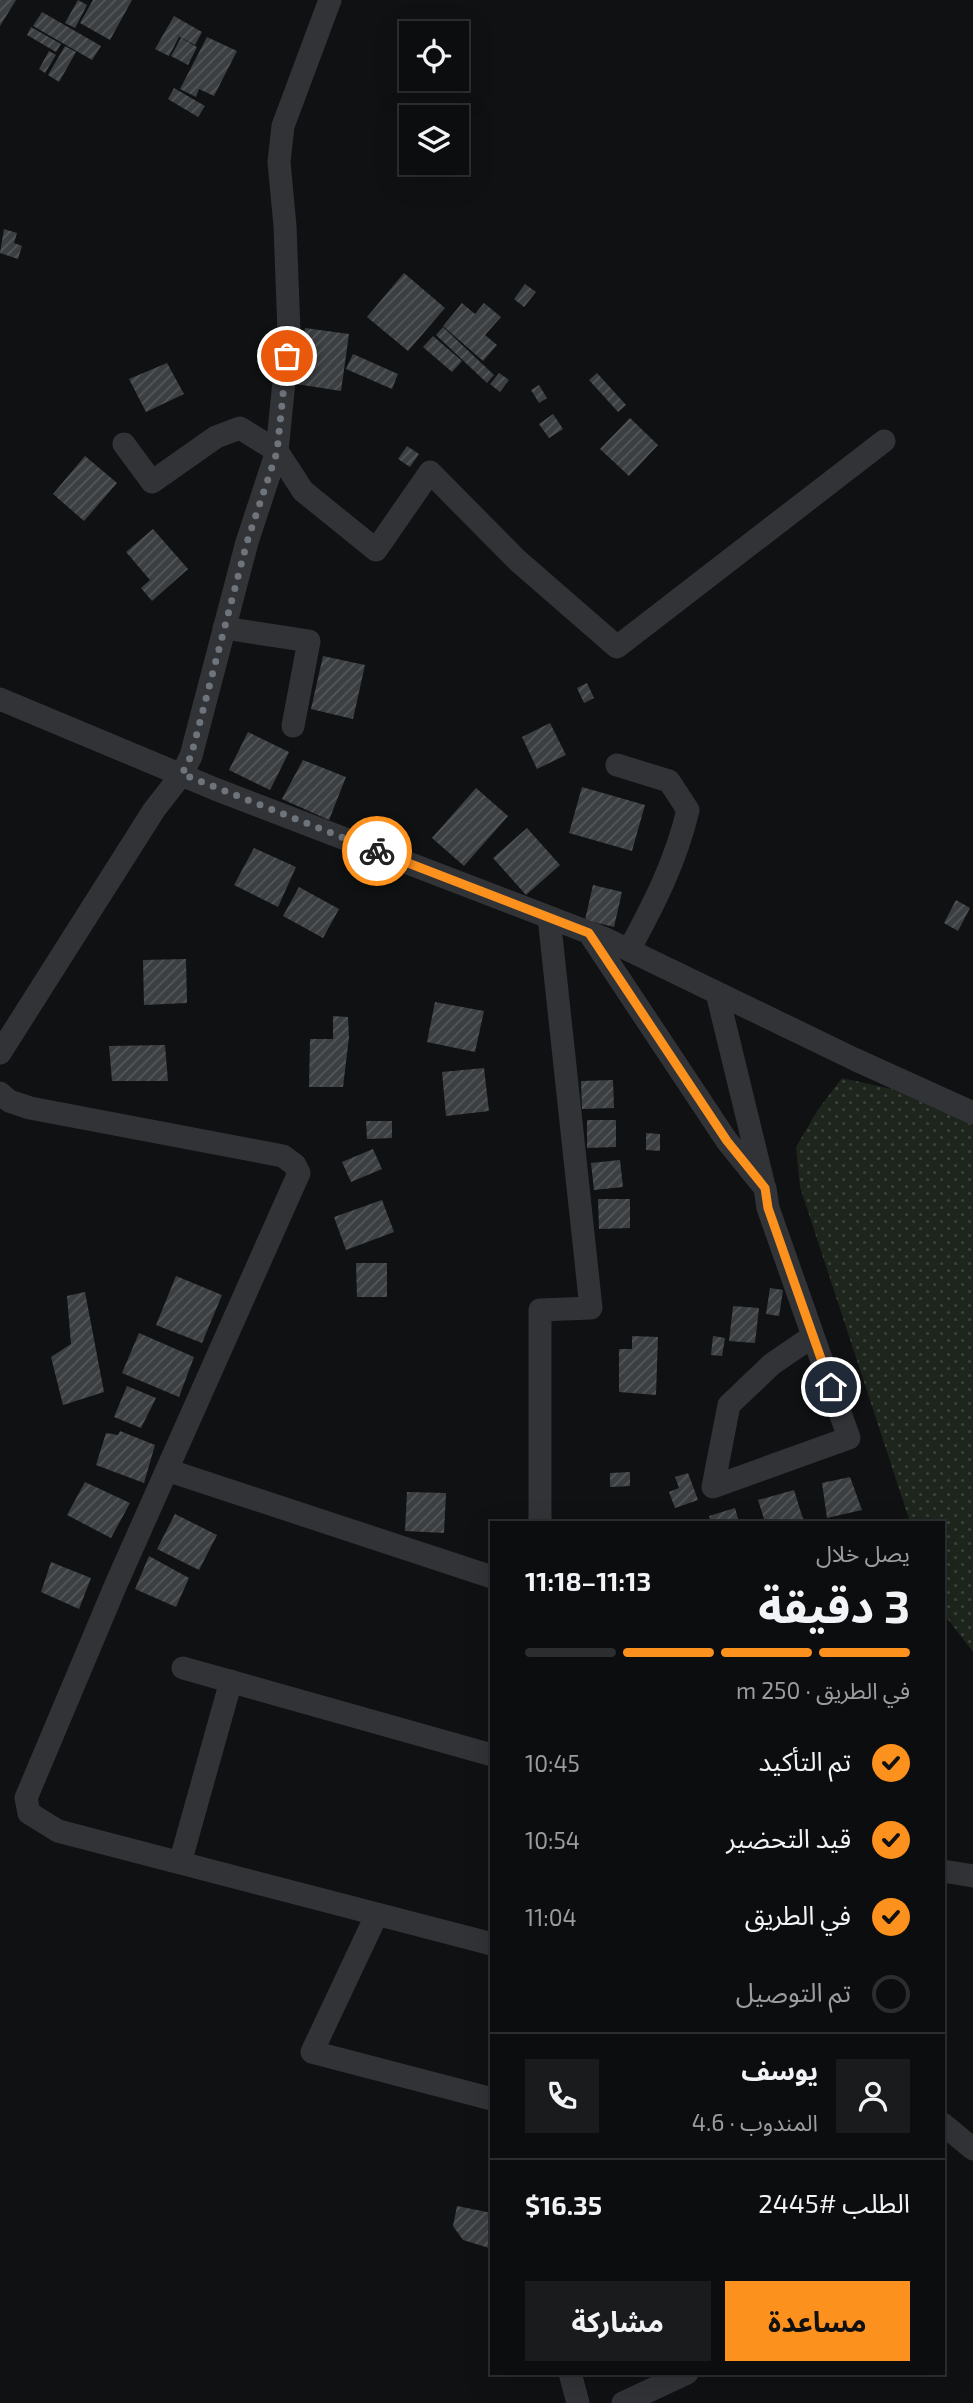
<!DOCTYPE html>
<html lang="ar">
<head>
<meta charset="utf-8">
<style>
  :root { --surface:#0c0d0e; --page:#1a1b1c; --text:#f1f3f6; --muted:#9a9c9e; --line:#2c2d2e; --accent:#fd911d }
  body { margin:0; font-family:"Exo 2","Noto Sans Arabic",sans-serif; background:var(--page); color:var(--text); direction:rtl; height:100vh; display:flex; flex-direction:column; font-size:26px; white-space:nowrap }
  * { box-sizing:border-box; margin:0 }
  p { font-size:23px; color:var(--muted) }
  .icon { flex:none; width:38px; height:38px; fill:none; stroke:currentColor; stroke-width:2; stroke-linecap:round; stroke-linejoin:round }
  .map { position:relative; flex:1; overflow:hidden; direction:ltr }
  .details { position:absolute; left:490px; top:1521px; width:455px; height:854px; display:flex; flex-direction:column; background:var(--surface); border-radius:0px; box-shadow:0 7px 28px #0002,0 0 0 2px var(--line); direction:rtl }
  .details>* { flex:none }
  .buttons { position:absolute; left:399px; top:21px; display:grid; gap:14px }
  .buttons a { display:grid; place-items:center; width:70px; height:70px; border-radius:0px; background:var(--surface); box-shadow:0 7px 28px #0002,0 0 0 2px var(--line); font-size:35px }
  .pin { position:absolute; display:grid; place-items:center; width:60px; height:60px; color:#fff; margin:-30px; border:4px solid #fff; border-radius:50%; box-shadow:0 2px 7px #0007 }
  .courier { position:absolute; display:grid; place-items:center; width:70px; height:70px; margin:-35px; border:5px solid #fd911d; border-radius:50%; background:#fff; color:#222; box-shadow:0 2px 9px #0007 }
  .headline em { font-style:normal; font-weight:700 }
  .headline div { display:flex; flex-direction:column-reverse }
  .headline { display:flex; align-items:center; justify-content:space-between; height:119px; padding:0 35px }
  h1 { font-size:46px; font-weight:700; line-height:52px }
  .bar { display:grid; grid-template-columns:repeat(4,1fr); gap:10px 7px; align-content:center; height:84px; padding:0 35px }
  .bar i { height:9px; border-radius:5px; background:var(--line) }
  .bar .current { background:var(--accent) }
  .bar p { grid-column:span 4 }
  .line { display:flex; align-items:center; gap:18px; padding:0 35px; border-top:2px solid var(--line) }
  .line div { flex:1 }
  .round { display:grid; place-items:center; flex:none; width:74px; height:74px; border-radius:0px; background:var(--page) }
  ol { padding:0 35px; list-style:none }
  li { display:flex; align-items:center; gap:21px; height:77px }
  li p { margin-inline-start:auto }
  li .icon { padding:7px; border-radius:50%; background:var(--accent); color:#111; stroke-width:4 }
  li:last-child { color:var(--muted) }
  li i { width:38px; height:38px; border:4px solid var(--line); border-radius:50% }
  .action { display:flex; gap:14px; margin-top:auto; padding:14px 35px }
  .action a { flex:1; height:80px; border-radius:0px; background:var(--accent); color:#111; font-size:28px; font-weight:700; line-height:80px; text-align:center }
  .action a+a { background:var(--page); color:var(--text) }
  .map>svg:first-child { display:block }
  .grass { fill:url(#grass-dots) }
  .building { fill:url(#building-hatch) }
  .lines { fill:none; stroke-linecap:round; stroke-linejoin:round }
  .minor { stroke:#313337; stroke-width:23 }
  .done { stroke:#6e747b; stroke-width:7; stroke-dasharray:0 12.6 }
  .route { stroke:#fd911d; stroke-width:9 }
</style>
</head>
<body>
<div class="map">
<svg width="973" height="2403" viewBox="0 0 973 2403">
  <defs>
    <pattern id="grass-dots" width="8" height="8" patternUnits="userSpaceOnUse" patternTransform="scale(1.75)"><rect width="8" height="8" fill="#1d251d"/><path d="M2 2h.1M6 6h.1" fill="none" stroke="#3b423b" stroke-width="1.8" stroke-linecap="round"/></pattern>
    <pattern id="building-hatch" width="6" height="6" patternUnits="userSpaceOnUse" patternTransform="scale(1.75)"><rect width="6" height="6" fill="#3c3f42"/><path d="M-1 1l2-2M0 6l6-6M5 7l2-2" fill="none" stroke="#55585b"/></pattern>
  </defs>
  <rect width="100%" height="100%" fill="#101112"/>
  <path class="grass" d="M842,1078L892,1089L973,1125V1652L943,1613V1522H910L800,1187L796,1147L817,1111Z"/>
  <path class="building" d="M0,0H16L0,26Z
    M78,0L87,5L75,28L65,23Z
    M93,0H132L110,40L80,23Z
    M42,12L101,46L92,60L33,26Z
    M174,16L202,32L195,45L174,34L179,37L169,56L155,49Z
    M31,27L61,44L56,52L27,35Z
    M207,37L237,51L214,96L199,89L196,97L180,89Z
    M181,38L197,47L188,65L171,56Z
    M65,46L76,52L59,82L48,75Z
    M49,51L56,55L45,73L39,69Z
    M174,88L205,106L198,117L168,99Z
    M4,229L17,233L14,243L22,246L18,259L0,253Z
    M404,273L445,308L408,351L367,317Z
    M525,284L536,292L524,307L514,299Z
    M462,303L475,314L484,303L501,317L485,335L497,345L483,361L443,326Z
    M443,327L494,375L487,383L436,335Z
    M305,328L349,334L341,391L296,384Z
    M433,336L462,361L452,372L423,347Z
    M353,354L398,374L392,389L346,369Z
    M167,363L184,394L146,412L129,379Z
    M499,373L509,380L500,392L490,384Z
    M597,373L626,405L618,412L589,380Z
    M539,385L547,398L539,403L531,390Z
    M553,414L563,429L549,438L539,424Z
    M630,418L658,445L629,476L600,449Z
    M407,446L419,454L410,467L398,459Z
    M85,456L117,483L84,521L53,494Z
    M153,529L188,569L152,601L141,588L150,580L126,552Z
    M323,656L365,665L353,719L311,709Z
    M587,683L594,698L584,703L577,688Z
    M550,723L566,755L537,769L522,737Z
    M248,732L289,752L270,790L229,770Z
    M303,760L346,777L329,820L282,799Z
    M582,787L645,805L632,851L569,833Z
    M476,788L508,816L464,866L432,838Z
    M527,828L560,865L526,895L493,858Z
    M254,848L296,867L278,907L234,885Z
    M593,885L622,892L614,927L585,920Z
    M299,887L339,909L323,938L283,916Z
    M956,900L970,908L958,931L944,923Z
    M186,959L187,1003L144,1005L143,960Z
    M435,1002L484,1011L475,1052L427,1042Z
    M333,1016L348,1017L349,1037L343,1087H309L310,1039H333Z
    M165,1045L168,1081H112L109,1046Z
    M484,1068L489,1111L446,1116L442,1072Z
    M613,1080L614,1108L582,1109L581,1081Z
    M587,1120H616V1147L587,1148Z
    M366,1121H392V1138L367,1139Z
    M646,1133L660,1134V1151L646,1150Z
    M373,1149L382,1169L351,1182L342,1162Z
    M620,1160L623,1187L594,1190L591,1163Z
    M598,1199H630V1228L599,1229Z
    M382,1200L394,1232L346,1250L334,1217Z
    M356,1263H387V1297H357Z
    M176,1276L222,1295L202,1343L156,1325Z
    M770,1288L783,1290L779,1316L766,1314Z
    M85,1292L104,1392L63,1405L51,1357L71,1344L67,1296Z
    M733,1306L759,1308L755,1343L729,1341Z
    M139,1333L194,1357L179,1397L122,1373Z
    M632,1336L658,1337L656,1395L619,1392V1349H632Z
    M713,1336L725,1338L722,1356L711,1355Z
    M127,1386L156,1398L141,1428L114,1417Z
    M120,1431L155,1445L144,1483L96,1465L106,1433L118,1435Z
    M630,1472V1486L610,1487V1473Z
    M688,1473L698,1500L675,1508L669,1492L679,1488L675,1477Z
    M850,1477L862,1510L827,1518L822,1483Z
    M85,1482L130,1503L111,1538L67,1515Z
    M794,1490L804,1522H765L758,1500Z
    M407,1492L446,1493L444,1533L405,1531Z
    M735,1508L739,1522H711L709,1516Z
    M175,1514L217,1535L199,1570L157,1549Z
    M149,1556L189,1578L176,1607L135,1589Z
    M51,1562L91,1578L79,1609L41,1592Z
    M457,2206L492,2213L489,2248L463,2240L453,2226Z"/>
  <g class="lines">
    <path class="minor" d="M124,444L152,482L216,437L240,428L277,451L303,491L376,550L430,472L517,560L617,647L884,441
      M224,628L309,641L293,726
      M0,699L215,789L606,939L854,1059L973,1113
      M617,765L669,781L688,810C676,861 654,904 629,950
      M589,933L727,1141L765,1188L768,1208L849,1438L713,1487L729,1405L772,1364L813,1336
      M717,993L763,1182
      M0,1053L154,810L182,774L191,756L247,542L277,451L289,332L285,226L279,162L283,126L330,0
      M0,1093L9,1101L30,1108L283,1156L295,1165L299,1173L117,1582L26,1798L29,1813L58,1831L492,1944
      M167,1470L492,1577
      M540,1522V1310L591,1308L549,917
      M183,1668L492,1755
      M180,1863L231,1681
      M943,1871L973,1876
      M377,1914L312,2052L492,2099
      M943,2124L973,2149
      M570,2373L578,2403
      M623,2403L687,2373"/>
  </g>
  <g class="lines">
    <path class="done" d="M287,356L277,452L247,542L191,756L182,774L377,851"/>
    <path class="route" d="M377,851L589,933L727,1141L765,1188L768,1208L831,1387"/>
  </g>
</svg>
<div class="buttons">
<a><svg class="icon" aria-label="locate" viewBox="0 0 24 24"><circle cx="12" cy="12" r="6"/><path d="M12 2v4M12 18v4M2 12h4M18 12h4"/></svg></a>
<a><svg class="icon" aria-label="layers" viewBox="0 0 24 24"><path d="M12 4l9 5-9 5-9-5zM3 14l9 5 9-5"/></svg></a>
</div>
<div class="pin" style="left:287px;top:356px;background:#ea580c"><svg class="icon" aria-label="bag" viewBox="0 0 24 24"><path d="M5 8h14l-1 12H6zM9 8a3 3 0 0 1 6 0"/></svg></div>
<div class="pin" style="left:831px;top:1387px;background:#1f2937"><svg class="icon" aria-label="home" viewBox="0 0 24 24"><path d="M3 11l9-7 9 7M6 9v11h12V9"/></svg></div>
<div class="courier" style="left:377px;top:851px"><svg class="icon" aria-label="bike" viewBox="0 0 24 24"><circle cx="6" cy="16" r="4"/><circle cx="18" cy="16" r="4"/><path d="M6 16l4-8h5l3 8M10 8l3 8H6M13 5h3"/></svg></div>
<section class="details">
<div class="headline"><div><h1>3 دقيقة</h1><p>يصل خلال</p></div><em>11:13–11:18</em></div>
<div class="bar"><i class="current"></i><i class="current"></i><i class="current"></i><i></i><p>في الطريق · 250 m</p></div>
<ol>
<li><svg class="icon" aria-label="check" viewBox="0 0 24 24"><path d="M5 12l5 5 9-10"/></svg>تم التأكيد<p>10:45</p></li>
<li><svg class="icon" aria-label="check" viewBox="0 0 24 24"><path d="M5 12l5 5 9-10"/></svg>قيد التحضير<p>10:54</p></li>
<li><svg class="icon" aria-label="check" viewBox="0 0 24 24"><path d="M5 12l5 5 9-10"/></svg>في الطريق<p>11:04</p></li>
<li><i></i>تم التوصيل</li>
</ol>
<div class="line" style="height:126px"><a class="round"><svg class="icon" aria-label="person" viewBox="0 0 24 24"><circle cx="12" cy="8" r="4"/><path d="M4 21q1-7 8-7t8 7"/></svg></a><div><b>يوسف</b><p>المندوب · 4.6</p></div><a class="round"><svg class="icon" aria-label="phone" viewBox="0 0 24 24"><path d="M5 4h4l2 5-3 2q2 4 5 5l2-3 5 2v4C11 20 4 13 5 4z"/></svg></a></div>
<div class="line" style="height:91px"><div>الطلب #2445</div><b>$16.35</b></div>
<div class="action"><a>مساعدة</a><a>مشاركة</a></div>
</section>
</div>
</body>
</html>
